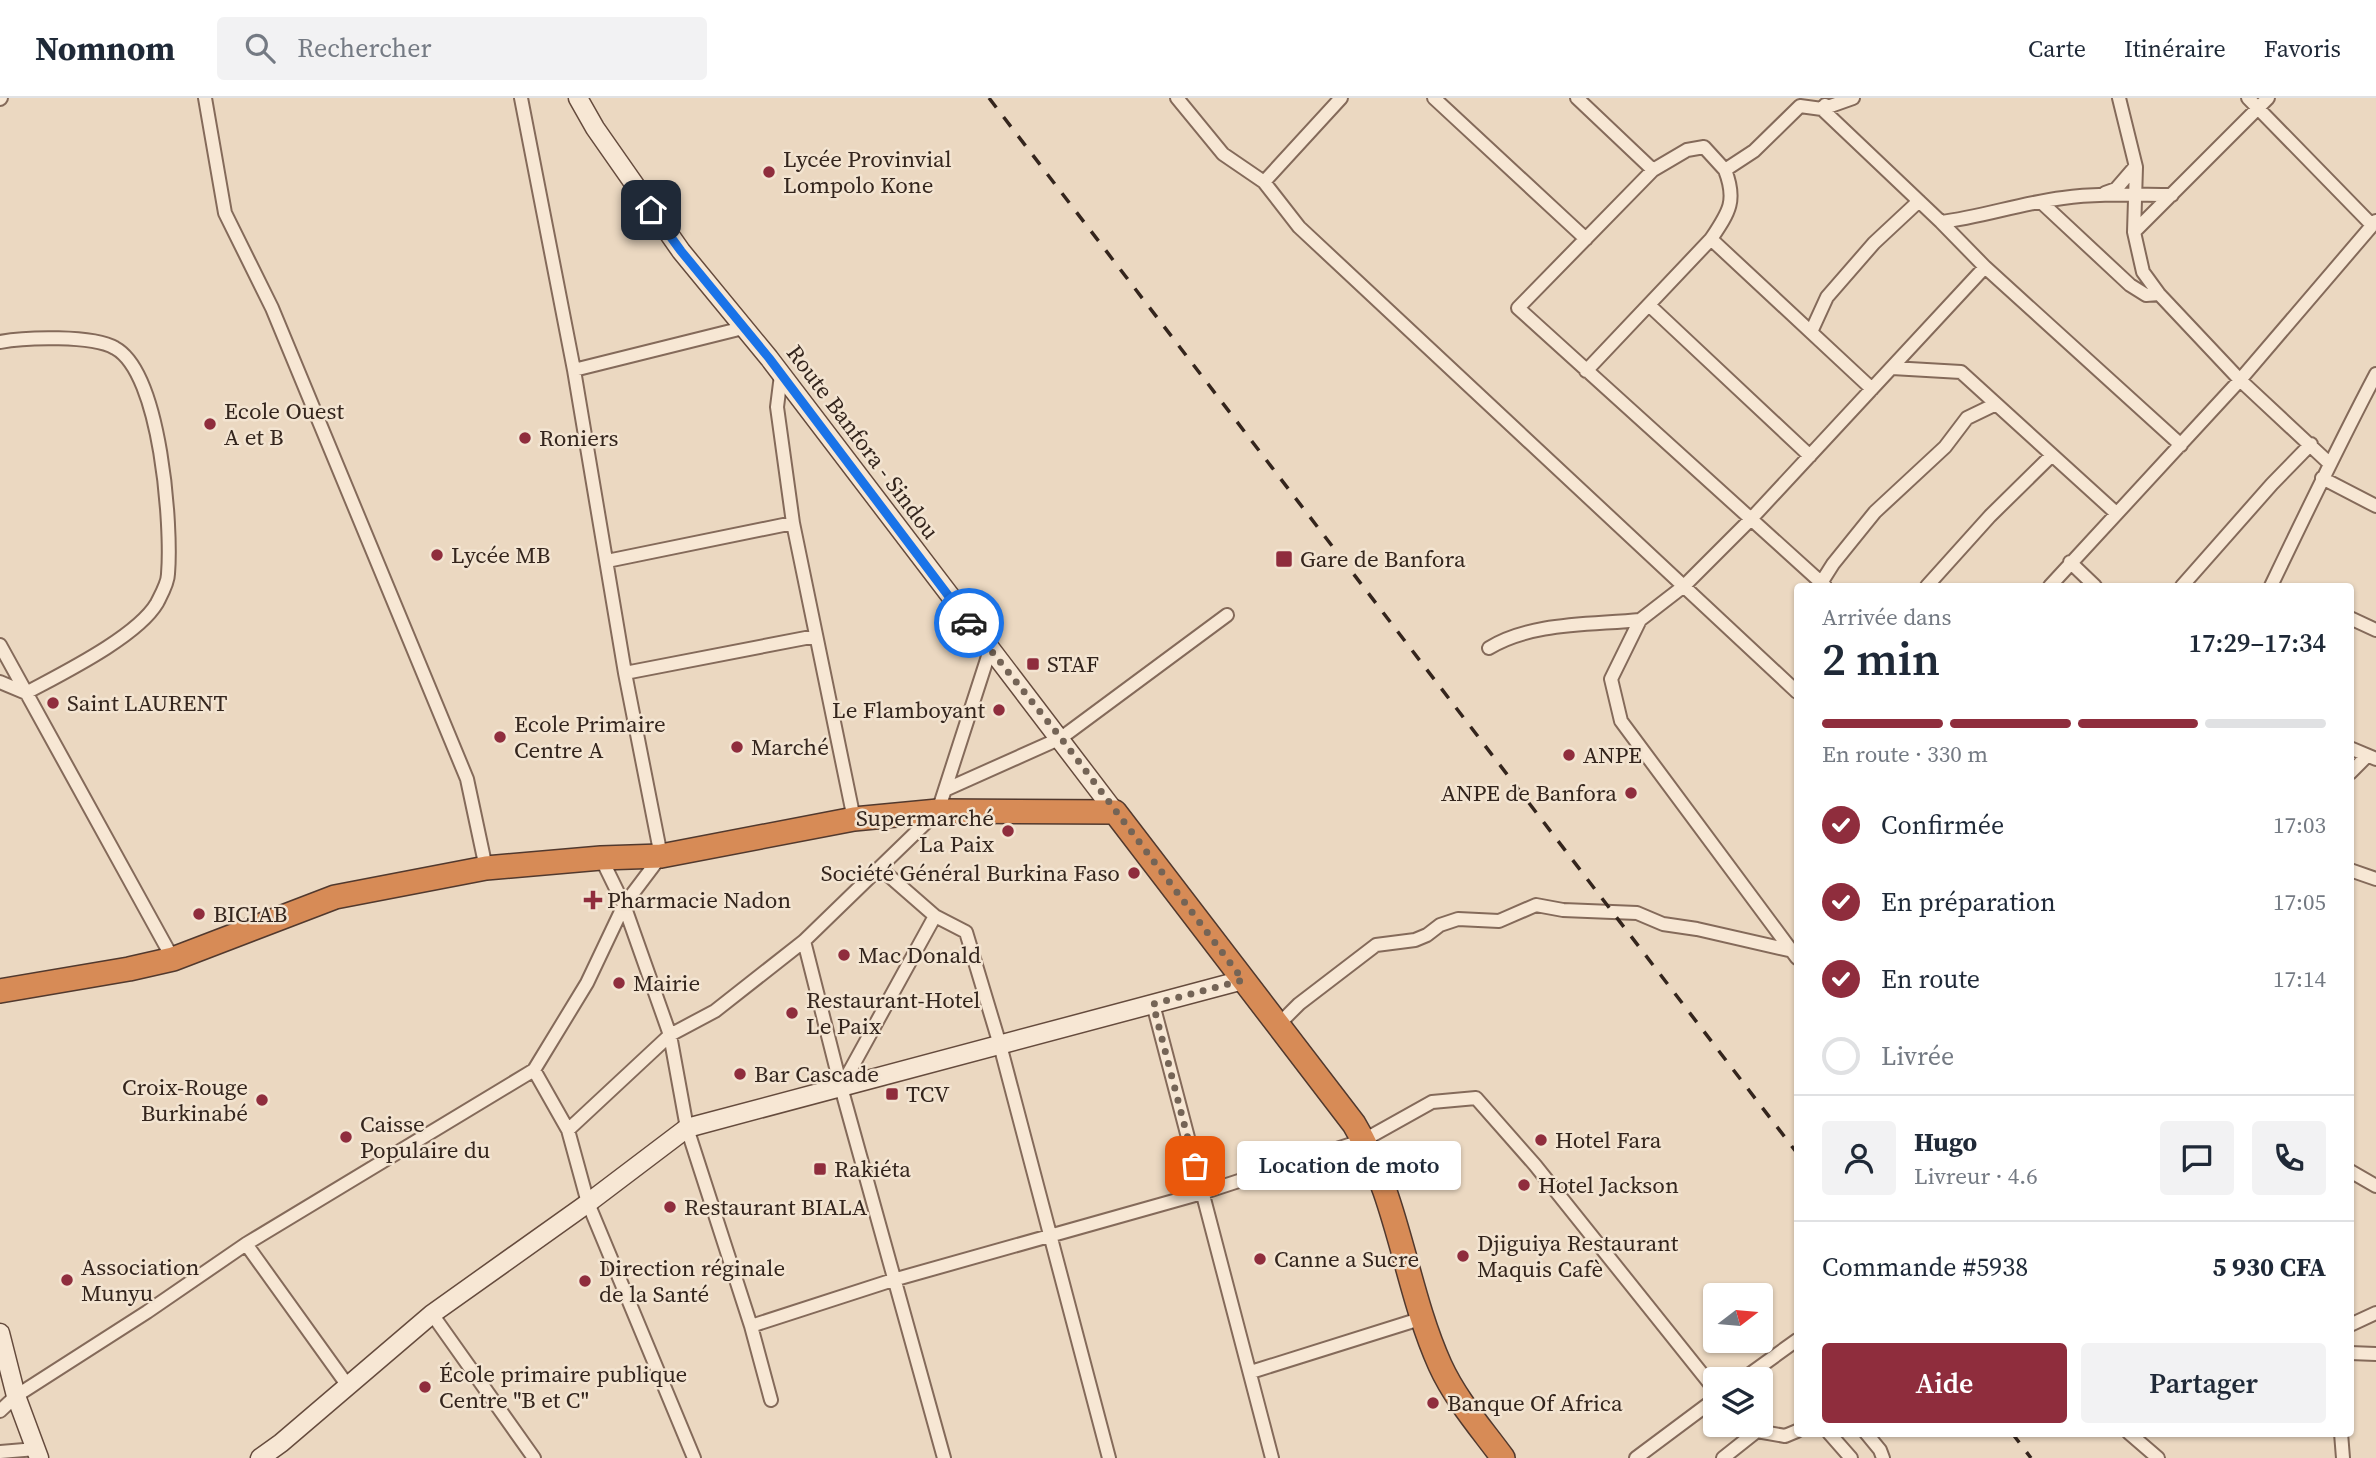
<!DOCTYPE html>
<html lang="fr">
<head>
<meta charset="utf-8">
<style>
  :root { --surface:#fff; --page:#f2f2f3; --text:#1f2937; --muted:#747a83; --line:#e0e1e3; --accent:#8f2d3d }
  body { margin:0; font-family:"Source Serif 4",serif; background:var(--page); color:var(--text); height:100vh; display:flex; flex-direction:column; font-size:26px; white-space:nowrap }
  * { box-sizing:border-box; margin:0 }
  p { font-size:23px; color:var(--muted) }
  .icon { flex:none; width:38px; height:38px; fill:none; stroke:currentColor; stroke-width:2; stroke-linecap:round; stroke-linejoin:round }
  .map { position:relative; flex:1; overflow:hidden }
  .side { position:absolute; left:1794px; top:485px; width:560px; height:854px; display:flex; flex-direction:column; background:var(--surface); border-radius:7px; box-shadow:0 2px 5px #0004 }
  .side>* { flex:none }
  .needle { width:46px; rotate:74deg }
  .buttons { position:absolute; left:1703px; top:1185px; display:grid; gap:14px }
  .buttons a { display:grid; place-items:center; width:70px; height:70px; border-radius:7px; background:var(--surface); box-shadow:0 2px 5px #0004; font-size:35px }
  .pin { position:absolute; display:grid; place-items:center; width:60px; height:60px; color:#fff; margin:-30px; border-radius:14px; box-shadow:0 4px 10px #0006 }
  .courier { position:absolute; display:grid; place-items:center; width:70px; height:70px; margin:-35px; border:5px solid #1a73e8; border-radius:50%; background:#fff; color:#222; box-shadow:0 2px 9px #0007 }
  .bubble { position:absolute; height:49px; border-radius:7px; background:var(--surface); box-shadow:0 2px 5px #0004; font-size:23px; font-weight:600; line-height:49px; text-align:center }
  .head em { font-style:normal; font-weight:600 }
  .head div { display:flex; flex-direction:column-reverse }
  .head { display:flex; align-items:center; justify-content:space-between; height:119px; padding:0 28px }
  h1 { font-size:46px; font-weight:600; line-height:52px }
  .bar { display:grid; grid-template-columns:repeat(4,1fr); gap:10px 7px; align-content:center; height:84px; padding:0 28px }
  .bar i { height:9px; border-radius:5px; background:var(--line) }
  .bar .current { background:var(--accent) }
  .bar p { grid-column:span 4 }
  .line { display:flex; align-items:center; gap:18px; padding:0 28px; border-top:2px solid var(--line) }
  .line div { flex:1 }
  .round { display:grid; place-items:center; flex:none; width:74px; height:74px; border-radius:7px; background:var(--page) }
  ol { padding:0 28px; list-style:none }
  li { display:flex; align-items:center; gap:21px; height:77px }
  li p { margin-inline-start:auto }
  li .icon { padding:7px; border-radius:50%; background:var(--accent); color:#fff; stroke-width:4 }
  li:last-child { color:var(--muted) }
  li i { width:38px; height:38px; border:4px solid var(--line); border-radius:50% }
  .action { display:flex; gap:14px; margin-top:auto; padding:14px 28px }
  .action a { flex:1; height:80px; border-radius:7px; background:var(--accent); color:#fff; font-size:28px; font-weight:600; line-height:80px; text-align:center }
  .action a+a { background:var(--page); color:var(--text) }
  header { display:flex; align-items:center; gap:42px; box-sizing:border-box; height:98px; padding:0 35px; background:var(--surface); border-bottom:2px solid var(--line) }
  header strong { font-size:33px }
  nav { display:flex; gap:38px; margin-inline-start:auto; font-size:24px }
  .search { width:490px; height:63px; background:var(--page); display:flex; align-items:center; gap:18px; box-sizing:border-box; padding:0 24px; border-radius:7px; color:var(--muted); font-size:26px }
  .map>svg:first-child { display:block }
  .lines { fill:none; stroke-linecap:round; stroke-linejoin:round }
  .street-casing { stroke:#846a5a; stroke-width:16 }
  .secondary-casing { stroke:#654b3d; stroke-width:21 }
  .highway-casing { stroke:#51392e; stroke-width:26 }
  .street { stroke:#f7e7d4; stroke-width:12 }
  .secondary { stroke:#f7e7d4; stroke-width:18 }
  .highway { stroke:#d78b56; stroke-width:23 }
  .rail { stroke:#34251d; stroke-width:3.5; stroke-dasharray:12 12; stroke-linecap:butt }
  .done { stroke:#746456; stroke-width:7; stroke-dasharray:0 12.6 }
  .route { stroke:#1a73e8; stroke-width:9 }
  .poi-dot { fill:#8f2d3d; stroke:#f3e4d1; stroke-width:2.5 }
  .labels { text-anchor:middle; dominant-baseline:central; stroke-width:5; stroke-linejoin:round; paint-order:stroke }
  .poi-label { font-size:23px; fill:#34251d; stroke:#f3e4d1; text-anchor:start }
  .street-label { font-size:23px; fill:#34251d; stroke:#f3e4d1 }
</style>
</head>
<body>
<header>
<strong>Nomnom</strong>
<div class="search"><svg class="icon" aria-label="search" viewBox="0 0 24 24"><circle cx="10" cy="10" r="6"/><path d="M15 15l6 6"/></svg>Rechercher</div>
<nav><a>Carte</a><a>Itinéraire</a><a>Favoris</a></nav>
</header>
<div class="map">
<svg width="2376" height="1360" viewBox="0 0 2376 1360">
  <rect width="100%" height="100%" fill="#ebd8c1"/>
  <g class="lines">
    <g class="street-casing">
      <path id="street" d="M205,0L225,115L272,210L467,681L486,770
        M1177,0L1223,56L1264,84L1299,129L1797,594
        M1434,0L1586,141
        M1577,0L1653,72
        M2119,0L2136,69L2134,134L2143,174L2159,196L2240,282L2329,365
        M2248,0L2372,127
        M0,1L1,0
        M1825,7L1822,11L1941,124L1985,169L2181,347
        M1264,84L1341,0
        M2105,95L2116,91L2135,69
        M2041,104L2130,187L2146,197L2159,196
        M1941,124C1982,119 2021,105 2063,100C2099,95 2135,97 2172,97
        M2134,134L2268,0
        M1711,141C1729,114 1737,103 1725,72
        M1649,207L1810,358
        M1811,234L1827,199L1874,145L1919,103
        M0,244C25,239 93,237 115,250C161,275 172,428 168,476C168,485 161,497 157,505C137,539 61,576 26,595L0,584
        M1892,270L1961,274L2116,415
        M574,272L743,230
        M1586,273L1711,141L1872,291
        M781,277L777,309L793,425L854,721
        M2322,380L2376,408
        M607,463L793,425
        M2070,464L2095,488
        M1821,485L1833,466L1875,414L1945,349L1967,320L1996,306
        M1825,488L1518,210L1653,72L1687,52L1704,49L1725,72L1754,53L1800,8L1822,11L1853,0
        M1927,488L1990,418L2052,357
        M2050,488L2240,282L2376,123
        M2182,488L2272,386L2311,346
        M2271,488C2305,417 2339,346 2376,276
        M2350,520L2376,532
        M0,547L173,861
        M1489,550C1531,524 1591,527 1640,522
        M625,575L816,538
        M2350,650L2376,661
        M2350,675L2367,658
        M947,691L1061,640L1227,517
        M601,760L624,807L670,937L687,1030L751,1228L771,1302
        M880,770L935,818L966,834L1000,947L1109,1360
        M2350,772L2376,781
        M804,843L841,989L944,1360
        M1797,860L1621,623L1611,581L1640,522L1684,488L1751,421L1985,169
        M1153,906L1272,1360
        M1278,927L1299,906L1376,847L1415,842L1427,837L1440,827L1458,821L1499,823L1536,807L1563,812L1637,815L1663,826L1697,831L1793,853
        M534,972L568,1032L588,1105L694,1360
        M841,989L935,818
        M568,1032L670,937L715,913L804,843L938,713L990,552
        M2350,1073L2376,1088
        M246,1146L348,1288
        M432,1216L534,1360
        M2350,1227L2376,1215
        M751,1228L893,1182L1202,1095L1364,1042L1432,1004L1476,1000L1535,1067L1715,1292
        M2350,1255L2376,1256
        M1251,1274L1423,1220
        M1743,1281L1797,1242
        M0,1313L16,1298L147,1214L246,1146L534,972L587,885L624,807L661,758L625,575L574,272L521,0
        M1829,1335L1851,1360
        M1866,1335L1880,1352L1883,1360
        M2129,1335L2158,1360
        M2341,1335L2343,1360
        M0,1354L36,1351
        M1636,1360L1715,1301
        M1723,1360L1757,1333L1785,1338L1797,1333"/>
    </g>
    <g class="secondary-casing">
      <path id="secondary" d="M578,0L595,30L681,153L769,260L1115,714
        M0,1235L16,1298L39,1360
        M260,1360L281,1345L432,1216L588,1105L687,1030L1243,882"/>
    </g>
    <g class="highway-casing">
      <path id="highway" d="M0,893L129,871L173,861L335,799L486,770L601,760L661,758L854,721L938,713L1115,714L1354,1026C1399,1100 1405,1189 1440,1267C1456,1302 1481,1330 1503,1360"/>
    </g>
    <use href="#street" class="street"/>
    <use href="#secondary" class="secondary"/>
    <use href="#highway" class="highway"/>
    <path class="rail" d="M989,0L1797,1055
      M2012,1335L2031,1360"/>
  </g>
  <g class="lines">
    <path class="done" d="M969,525L1061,640L1243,882L1153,906L1195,1068"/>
    <path class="route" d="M651,112L681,153L769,260L969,525"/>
  </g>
  <g class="poi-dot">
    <circle cx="769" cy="74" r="7"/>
    <circle cx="210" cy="326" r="7"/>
    <circle cx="525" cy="340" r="7"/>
    <circle cx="437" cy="457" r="7"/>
    <rect x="1275" y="452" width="18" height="18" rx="3.5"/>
    <rect x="1026" y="559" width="14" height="14" rx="3.5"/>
    <circle cx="53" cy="605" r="7"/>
    <circle cx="999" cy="612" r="7"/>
    <circle cx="500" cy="639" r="7"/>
    <circle cx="737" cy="649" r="7"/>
    <circle cx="1569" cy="657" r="7"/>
    <circle cx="1631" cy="695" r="7"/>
    <circle cx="1008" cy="733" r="7"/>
    <circle cx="1134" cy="775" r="7"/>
    <path d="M589.5 791.5h7v7h7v7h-7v7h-7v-7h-7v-7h7z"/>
    <circle cx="199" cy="816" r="7"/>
    <circle cx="844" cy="857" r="7"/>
    <circle cx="619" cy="885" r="7"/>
    <circle cx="792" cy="915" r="7"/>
    <circle cx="740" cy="976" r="7"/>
    <rect x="885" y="989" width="14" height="14" rx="3.5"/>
    <circle cx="262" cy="1002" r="7"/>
    <circle cx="346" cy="1039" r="7"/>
    <circle cx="1541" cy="1042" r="7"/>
    <rect x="813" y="1064" width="14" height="14" rx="3.5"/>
    <circle cx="1524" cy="1087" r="7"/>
    <circle cx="670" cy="1109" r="7"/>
    <circle cx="1463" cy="1158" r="7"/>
    <circle cx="1260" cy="1161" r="7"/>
    <circle cx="67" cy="1182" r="7"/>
    <circle cx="585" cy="1183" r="7"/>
    <circle cx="425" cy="1289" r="7"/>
    <circle cx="1433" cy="1305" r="7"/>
  </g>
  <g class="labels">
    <g class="poi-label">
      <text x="783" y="61">Lycée Provinvial<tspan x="783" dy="26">Lompolo Kone</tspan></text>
      <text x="224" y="313">Ecole Ouest<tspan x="224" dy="26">A et B</tspan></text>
      <text x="539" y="340">Roniers</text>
      <text x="451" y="457">Lycée MB</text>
      <text x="1300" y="461">Gare de Banfora</text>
      <text x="1047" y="566">STAF</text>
      <text x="67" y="605">Saint LAURENT</text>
      <text x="985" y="612" text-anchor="end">Le Flamboyant</text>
      <text x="514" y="626">Ecole Primaire<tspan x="514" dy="26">Centre A</tspan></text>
      <text x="751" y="649">Marché</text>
      <text x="1583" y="657">ANPE</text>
      <text x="1617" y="695" text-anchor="end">ANPE de Banfora</text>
      <text x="994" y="720" text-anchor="end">Supermarché<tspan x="994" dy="26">La Paix</tspan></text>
      <text x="1120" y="775" text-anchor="end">Société Général Burkina Faso</text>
      <text x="607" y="802">Pharmacie Nadon</text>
      <text x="213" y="816">BICIAB</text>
      <text x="858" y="857">Mac Donald</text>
      <text x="633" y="885">Mairie</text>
      <text x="806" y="902">Restaurant-Hotel<tspan x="806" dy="26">Le Paix</tspan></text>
      <text x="754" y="976">Bar Cascade</text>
      <text x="248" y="989" text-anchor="end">Croix-Rouge<tspan x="248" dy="26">Burkinabé</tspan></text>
      <text x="906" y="996">TCV</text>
      <text x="360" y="1026">Caisse<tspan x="360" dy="26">Populaire du</tspan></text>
      <text x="1555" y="1042">Hotel Fara</text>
      <text x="834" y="1071">Rakiéta</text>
      <text x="1538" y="1087">Hotel Jackson</text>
      <text x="684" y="1109">Restaurant BIALA</text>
      <text x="1477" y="1145">Djiguiya Restaurant<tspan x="1477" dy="26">Maquis Cafè</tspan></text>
      <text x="1274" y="1161">Canne a Sucre</text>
      <text x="81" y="1169">Association<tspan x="81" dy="26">Munyu</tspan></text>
      <text x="599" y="1170">Direction réginale<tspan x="599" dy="26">de la Santé</tspan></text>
      <text x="439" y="1276">École primaire publique<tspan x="439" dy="26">Centre "B et C"</tspan></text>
      <text x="1447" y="1305">Banque Of Africa</text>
    </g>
    <g class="street-label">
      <text transform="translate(863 344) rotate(53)">Route Banfora - Sindou</text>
    </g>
  </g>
</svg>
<div class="buttons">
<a><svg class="needle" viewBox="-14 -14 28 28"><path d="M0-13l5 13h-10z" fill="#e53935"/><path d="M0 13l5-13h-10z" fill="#747a83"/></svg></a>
<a><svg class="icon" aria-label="layers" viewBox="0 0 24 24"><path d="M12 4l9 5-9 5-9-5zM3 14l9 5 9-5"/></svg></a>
</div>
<div class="pin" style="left:1195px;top:1068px;background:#ea580c"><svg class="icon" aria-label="bag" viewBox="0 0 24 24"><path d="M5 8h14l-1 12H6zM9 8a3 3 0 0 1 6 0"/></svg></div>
<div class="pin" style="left:651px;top:112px;background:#1f2937"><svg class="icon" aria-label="home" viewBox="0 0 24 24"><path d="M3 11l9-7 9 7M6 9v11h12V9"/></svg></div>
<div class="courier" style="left:969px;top:525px"><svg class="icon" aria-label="car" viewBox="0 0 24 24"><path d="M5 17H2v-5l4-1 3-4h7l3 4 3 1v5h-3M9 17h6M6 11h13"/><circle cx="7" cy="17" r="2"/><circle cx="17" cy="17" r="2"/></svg></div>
<div class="bubble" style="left:1237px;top:1043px;width:224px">Location de moto</div>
<section class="side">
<div class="head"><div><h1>2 min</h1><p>Arrivée dans</p></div><em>17:29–17:34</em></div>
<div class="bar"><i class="current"></i><i class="current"></i><i class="current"></i><i></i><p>En route · 330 m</p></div>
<ol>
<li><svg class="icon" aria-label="check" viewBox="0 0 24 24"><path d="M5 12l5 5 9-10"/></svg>Confirmée<p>17:03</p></li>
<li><svg class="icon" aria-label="check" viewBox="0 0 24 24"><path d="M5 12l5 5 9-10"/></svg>En préparation<p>17:05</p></li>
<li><svg class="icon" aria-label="check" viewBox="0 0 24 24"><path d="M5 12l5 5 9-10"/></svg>En route<p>17:14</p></li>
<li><i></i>Livrée</li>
</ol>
<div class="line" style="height:126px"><a class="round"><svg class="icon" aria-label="person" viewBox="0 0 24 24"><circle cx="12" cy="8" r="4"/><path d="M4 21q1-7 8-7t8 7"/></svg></a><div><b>Hugo</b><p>Livreur · 4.6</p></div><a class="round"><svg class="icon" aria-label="chat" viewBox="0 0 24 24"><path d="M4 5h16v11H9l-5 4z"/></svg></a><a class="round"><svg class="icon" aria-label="phone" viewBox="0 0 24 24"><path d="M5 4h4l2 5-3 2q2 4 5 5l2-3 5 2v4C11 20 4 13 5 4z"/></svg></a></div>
<div class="line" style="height:91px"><div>Commande #5938</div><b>5 930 CFA</b></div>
<div class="action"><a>Aide</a><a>Partager</a></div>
</section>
</div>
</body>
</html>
